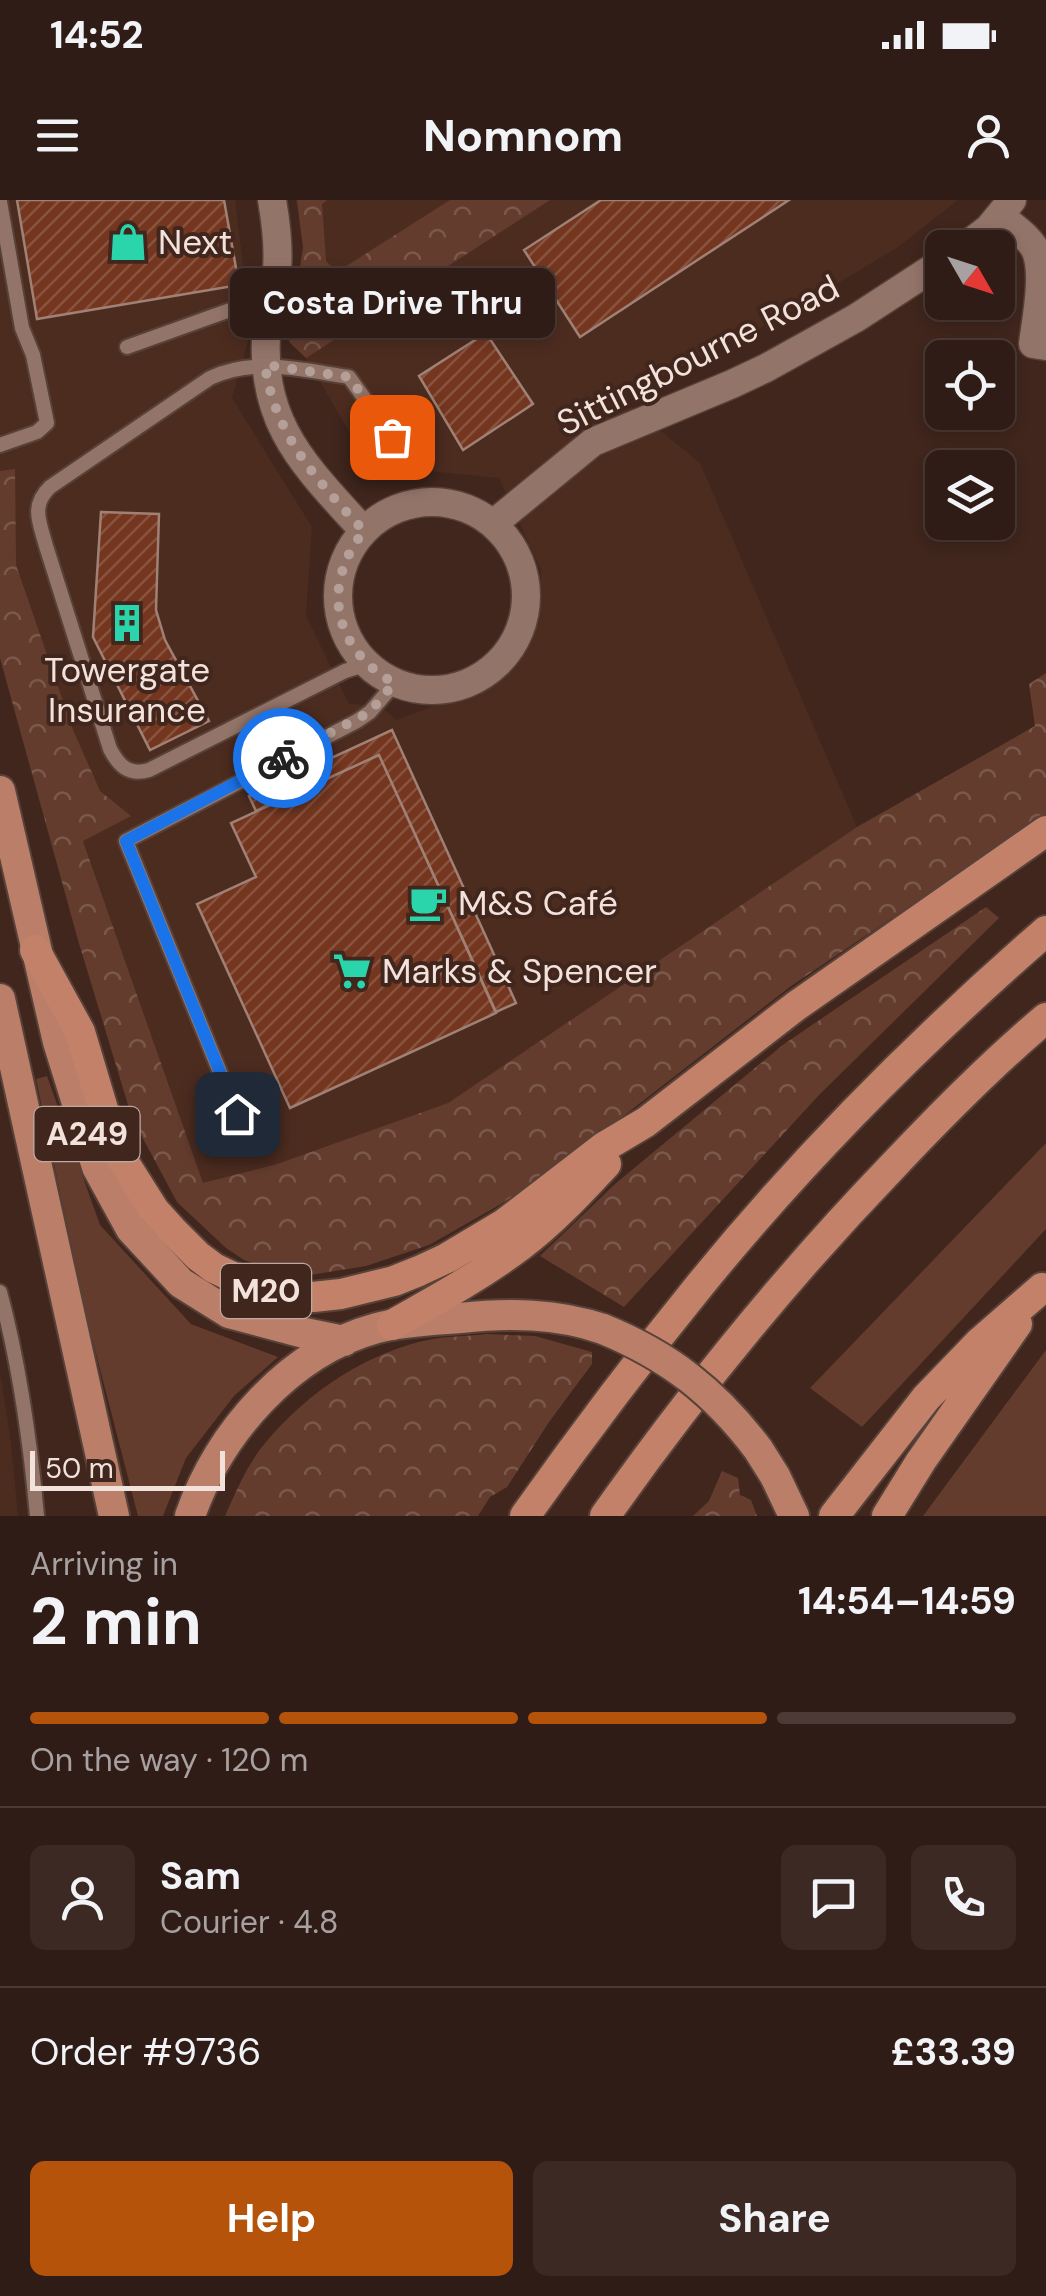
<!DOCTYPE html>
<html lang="en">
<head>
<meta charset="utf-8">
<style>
  :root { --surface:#301c16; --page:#3c2923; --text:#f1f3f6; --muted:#a8a1a1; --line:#4b3a35; --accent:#b45309 }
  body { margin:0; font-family:"DM Sans",sans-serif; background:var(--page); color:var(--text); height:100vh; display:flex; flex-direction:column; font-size:38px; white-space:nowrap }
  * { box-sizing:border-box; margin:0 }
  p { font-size:32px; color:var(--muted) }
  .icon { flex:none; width:55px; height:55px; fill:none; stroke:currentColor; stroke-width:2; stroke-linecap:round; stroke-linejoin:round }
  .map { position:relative; height:1316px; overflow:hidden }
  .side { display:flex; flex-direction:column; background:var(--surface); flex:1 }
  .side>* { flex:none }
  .needle { width:65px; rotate:129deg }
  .fabs { position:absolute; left:925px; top:30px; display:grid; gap:20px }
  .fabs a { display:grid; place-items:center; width:90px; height:90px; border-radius:15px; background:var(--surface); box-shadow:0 5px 15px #0003,0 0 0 2px var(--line); font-size:50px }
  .scale { position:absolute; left:30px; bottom:25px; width:195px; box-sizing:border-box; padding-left:10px; border:5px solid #f3e2db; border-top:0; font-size:28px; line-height:35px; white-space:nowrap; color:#f3e2db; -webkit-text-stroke:8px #40261d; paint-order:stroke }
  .pin { position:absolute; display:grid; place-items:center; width:85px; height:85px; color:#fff; margin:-42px; border-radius:20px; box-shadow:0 5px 15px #0006 }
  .courier { position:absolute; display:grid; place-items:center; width:100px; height:100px; margin:-50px; border:8px solid #1a73e8; border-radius:50%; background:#fff; color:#222; box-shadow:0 2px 12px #0007 }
  .bubble { position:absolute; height:70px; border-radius:15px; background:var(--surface); box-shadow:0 5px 15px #0003,0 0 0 2px var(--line); font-size:32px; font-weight:700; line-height:70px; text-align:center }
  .headline em { font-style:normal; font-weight:700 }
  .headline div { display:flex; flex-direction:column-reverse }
  .headline { display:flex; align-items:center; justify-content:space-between; height:170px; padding:0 30px }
  h1 { font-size:65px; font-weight:700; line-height:75px }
  .bar { display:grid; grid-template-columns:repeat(4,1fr); gap:15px 10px; align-content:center; height:120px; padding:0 30px }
  .bar i { height:12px; border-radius:8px; background:var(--line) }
  .bar .selected { background:var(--accent) }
  .bar p { grid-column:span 4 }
  .line { display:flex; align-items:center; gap:25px; padding:0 30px; border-top:2px solid var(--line) }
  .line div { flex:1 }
  .round { display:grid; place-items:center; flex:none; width:105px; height:105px; border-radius:15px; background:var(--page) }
  .cta { display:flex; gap:20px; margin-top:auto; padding:20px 30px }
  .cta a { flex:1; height:115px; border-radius:15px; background:var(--accent); color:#fff; font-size:40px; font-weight:700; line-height:115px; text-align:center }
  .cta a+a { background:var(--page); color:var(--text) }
  .status { display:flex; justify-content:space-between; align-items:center; height:70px; padding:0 50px; background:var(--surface); direction:ltr }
  .status svg { height:28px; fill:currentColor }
  header { display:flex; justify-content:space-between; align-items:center; height:130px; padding:0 30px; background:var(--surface); font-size:45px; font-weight:700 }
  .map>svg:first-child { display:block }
  .built { fill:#4d2c20 }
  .green { fill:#633c2d }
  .forest { fill:url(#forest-crowns) }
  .building { fill:url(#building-hatch); stroke:#a08175; stroke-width:2.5 }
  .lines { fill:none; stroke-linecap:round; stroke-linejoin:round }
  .service-casing { stroke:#574239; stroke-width:18 }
  .minor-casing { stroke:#574239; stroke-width:31 }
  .trunk-casing { stroke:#574239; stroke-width:34 }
  .motorway-casing { stroke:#574239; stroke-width:34 }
  .service { stroke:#937469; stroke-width:14 }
  .minor { stroke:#937469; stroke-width:28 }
  .trunk { stroke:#ba7e69; stroke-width:30 }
  .motorway { stroke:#c48169; stroke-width:30 }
  .trunk-bridge-casing { stroke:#574239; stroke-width:34; stroke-linecap:butt }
  .trunk-bridge { stroke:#ba7e69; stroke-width:30 }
  .done { stroke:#b4a098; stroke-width:10; stroke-dasharray:0 18 }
  .route { stroke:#1a73e8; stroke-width:12 }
  .labels { text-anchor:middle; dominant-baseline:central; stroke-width:8; stroke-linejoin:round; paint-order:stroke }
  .shield { fill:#40261d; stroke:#bdaaa2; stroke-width:2.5 }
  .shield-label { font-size:32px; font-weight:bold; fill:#f3e2db }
  .poi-label { font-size:35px; fill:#f3e2db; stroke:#40261d; text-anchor:start }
  .street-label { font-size:35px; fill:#f3e2db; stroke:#40261d }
</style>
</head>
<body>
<div class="status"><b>14:52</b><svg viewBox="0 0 49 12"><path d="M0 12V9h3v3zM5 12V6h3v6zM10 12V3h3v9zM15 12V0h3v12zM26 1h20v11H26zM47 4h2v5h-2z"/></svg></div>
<header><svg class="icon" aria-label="menu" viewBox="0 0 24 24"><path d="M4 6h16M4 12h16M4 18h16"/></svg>Nomnom<svg class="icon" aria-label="person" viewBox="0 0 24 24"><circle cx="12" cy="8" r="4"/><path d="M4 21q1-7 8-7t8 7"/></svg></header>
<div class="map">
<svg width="1046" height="1316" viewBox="0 0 1046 1316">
  <defs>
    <pattern id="forest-crowns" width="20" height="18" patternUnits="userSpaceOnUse" patternTransform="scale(2.5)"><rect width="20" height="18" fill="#633c2d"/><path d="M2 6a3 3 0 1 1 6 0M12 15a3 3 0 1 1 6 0" fill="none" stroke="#7a584b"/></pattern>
    <pattern id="building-hatch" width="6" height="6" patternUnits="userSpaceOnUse" patternTransform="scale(2.5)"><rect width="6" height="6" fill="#74361f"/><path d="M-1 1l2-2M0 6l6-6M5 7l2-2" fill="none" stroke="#88533f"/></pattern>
  </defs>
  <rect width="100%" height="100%" fill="#40261d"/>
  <path class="built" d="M0,0H235L251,130L232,198L312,327L306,416L349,504L378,505L397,520L452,499L482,482L517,449L539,408L541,370L499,278L369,265L306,158L303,47L296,0H958L898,47L780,118L619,197L700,263L857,627L448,903L277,964L203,984L83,640L0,358Z
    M0,1172L11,1243L18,1316H0Z"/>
  <path class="green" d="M47,876L100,1025L191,1124L278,1157L234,1196L186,1258L163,1316H138L87,1119L36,879Z
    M1046,943V1029L862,1227L810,1188Z
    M1046,1150V1316H923Z"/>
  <path class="forest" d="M297,0H327L322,4L326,61L337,72L450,0H550L306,158L289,142L303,47Z
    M15,269L16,365L73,530L100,591L131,616L83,641L203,983L277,964L448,903L857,627L1035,526L1029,484L1046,473V614L791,786L550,973L494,1008L429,1045L366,1066L310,1075L279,1072L263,1067L244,1060L226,1048L177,1002L132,918L78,740L0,458V271Z
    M986,707L999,718L819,895L624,1107L540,1056L615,984L784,844Z
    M487,1134L535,1136L592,1152V1164L549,1222L507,1287L490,1297L478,1316H225C236,1291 248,1263 266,1242C308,1192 368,1151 433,1139C451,1136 470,1136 487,1134Z
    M722,1271L738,1278L740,1295L751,1300L757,1316H693L709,1301Z"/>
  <path class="building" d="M17,0H224L239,85L37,119Z
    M601,0H789L580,137L524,50Z
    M486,133L533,204L463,250L419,176Z
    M101,312L159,314L156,410L165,440L209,521L150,550L93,437Z
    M392,530L516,803L496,812L379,555L256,611L249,596Z
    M379,555L496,813L290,908L197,704L256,677L231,623Z"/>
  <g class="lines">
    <g class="service-casing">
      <path id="service" d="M0,2L22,128L33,155L47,223L37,232L0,245
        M127,147L244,105L270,100
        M367,464L345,471L149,570C129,576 119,566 110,549L46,346C40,323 30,306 50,287L210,178C255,157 302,170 349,177L392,237
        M237,914L126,641L357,521L370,512L395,483
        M0,1092C20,1166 30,1240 37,1316"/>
    </g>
    <g class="minor-casing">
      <path id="minor" d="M272,0C276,23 279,46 277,69C275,87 269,105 267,123C257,221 302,263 364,331
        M1001,16C1012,26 1028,36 1035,49C1046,72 1036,119 1033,144L1046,146
        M963,48L989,28L1012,0
        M338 396a94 94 0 1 1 188 0a94 94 0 1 1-188 0Z
        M493,324L593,242L732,184L766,168L856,118L942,62"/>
    </g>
    <g class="trunk-casing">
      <path id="trunk" d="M0,591L58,842L97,967L131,1029L181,1083L229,1113L300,1132L344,1141
        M0,799L114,1316
        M758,1249L775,1276L794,1316
        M190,1316C219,1233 289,1152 377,1128C403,1121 433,1120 460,1118C509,1113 556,1113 603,1129"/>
    </g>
    <g class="motorway-casing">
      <path id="motorway" d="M35,750L80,832L111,936L120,956L154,1010L172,1030L198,1056L214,1068L260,1090L313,1097L341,1094L394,1081L419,1071L447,1058L504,1024L604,947L646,922L796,806L1046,631
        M392,1125C436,1100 480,1076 520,1046C552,1022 579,993 606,964
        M525,1316C581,1237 639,1160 700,1085C804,957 922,839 1046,731
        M605,1316C692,1193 787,1076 892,967C941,915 991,864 1046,818
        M834,1316L926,1198L980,1142L1042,1088
        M887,1316L921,1261L1017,1124"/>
    </g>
    <use href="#service" class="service"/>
    <use href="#minor" class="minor"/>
    <use href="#trunk" class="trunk"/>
    <use href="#motorway" class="motorway"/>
    <g class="trunk-bridge-casing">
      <path id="trunk-bridge" d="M603,1129C669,1156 715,1192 758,1249"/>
    </g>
    <use href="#trunk-bridge" class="trunk-bridge"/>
  </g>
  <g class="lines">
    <path class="done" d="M283,558L370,512L394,483C334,449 320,386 364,331C317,280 275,236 265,165L349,177L392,237"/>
    <path class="route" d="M237,914L126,641L283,558"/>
  </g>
  <defs>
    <g id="shop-bare" transform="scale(3)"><path d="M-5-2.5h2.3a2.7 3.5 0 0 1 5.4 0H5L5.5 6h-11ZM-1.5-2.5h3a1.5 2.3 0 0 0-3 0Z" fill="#2bd5ac" stroke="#40261d" stroke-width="2.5" paint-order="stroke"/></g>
    <g id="building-bare" transform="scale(3)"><path d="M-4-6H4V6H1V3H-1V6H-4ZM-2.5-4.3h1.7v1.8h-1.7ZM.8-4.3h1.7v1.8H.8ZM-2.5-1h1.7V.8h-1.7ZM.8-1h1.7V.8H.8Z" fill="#2bd5ac" stroke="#40261d" stroke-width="2.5" paint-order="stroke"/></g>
    <g id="cafe-bare" transform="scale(3)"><path d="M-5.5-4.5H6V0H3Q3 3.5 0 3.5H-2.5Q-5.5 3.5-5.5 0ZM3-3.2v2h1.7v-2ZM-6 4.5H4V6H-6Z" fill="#2bd5ac" stroke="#40261d" stroke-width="2.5" paint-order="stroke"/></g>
    <g id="supermarket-bare" transform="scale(3)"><path d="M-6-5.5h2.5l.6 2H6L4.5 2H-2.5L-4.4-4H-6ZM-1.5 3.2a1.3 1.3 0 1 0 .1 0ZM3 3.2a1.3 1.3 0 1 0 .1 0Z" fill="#2bd5ac" stroke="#40261d" stroke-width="2.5" paint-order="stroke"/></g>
  </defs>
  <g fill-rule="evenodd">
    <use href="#shop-bare" x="128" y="42"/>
    <use href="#building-bare" x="127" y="423"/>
    <use href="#cafe-bare" x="428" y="703"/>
    <use href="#supermarket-bare" x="352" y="771"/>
  </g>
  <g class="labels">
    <g class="shield">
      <rect x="34.5" y="907" width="105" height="54" rx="8"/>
      <rect x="221" y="1064" width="90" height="54" rx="8"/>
    </g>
    <g class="shield-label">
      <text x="87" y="934">A249</text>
      <text x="266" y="1091">M20</text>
    </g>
    <g class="poi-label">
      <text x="158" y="42">Next</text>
      <text x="127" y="470" text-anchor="middle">Towergate<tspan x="127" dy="40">Insurance</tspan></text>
      <text x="458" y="703">M&amp;S Café</text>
      <text x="382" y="771">Marks &amp; Spencer</text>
    </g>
    <g class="street-label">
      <text transform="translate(698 155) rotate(-27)">Sittingbourne Road</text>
    </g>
  </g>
</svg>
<div class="fabs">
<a><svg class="needle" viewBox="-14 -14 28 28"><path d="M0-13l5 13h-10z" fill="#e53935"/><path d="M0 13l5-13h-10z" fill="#a8a1a1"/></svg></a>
<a><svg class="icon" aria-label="locate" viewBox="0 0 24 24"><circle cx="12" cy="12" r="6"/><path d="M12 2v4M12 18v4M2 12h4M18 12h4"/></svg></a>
<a><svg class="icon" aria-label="layers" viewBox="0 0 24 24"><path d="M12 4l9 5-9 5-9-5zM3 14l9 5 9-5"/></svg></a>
</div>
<div class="scale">50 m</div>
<div class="pin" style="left:392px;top:237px;background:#ea580c"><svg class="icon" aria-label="bag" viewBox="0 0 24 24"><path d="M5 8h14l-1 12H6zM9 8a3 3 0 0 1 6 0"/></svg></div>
<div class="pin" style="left:237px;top:914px;background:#1f2937"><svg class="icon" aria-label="home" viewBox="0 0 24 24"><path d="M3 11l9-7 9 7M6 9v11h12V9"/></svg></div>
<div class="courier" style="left:283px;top:558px"><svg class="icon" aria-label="bike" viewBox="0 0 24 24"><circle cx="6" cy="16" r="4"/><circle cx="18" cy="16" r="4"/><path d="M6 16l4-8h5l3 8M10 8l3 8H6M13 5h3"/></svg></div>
<div class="bubble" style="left:230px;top:68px;width:325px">Costa Drive Thru</div>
</div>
<section class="side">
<div class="headline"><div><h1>2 min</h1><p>Arriving in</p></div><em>14:54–14:59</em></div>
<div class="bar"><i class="selected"></i><i class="selected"></i><i class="selected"></i><i></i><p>On the way · 120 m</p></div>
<div class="line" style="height:180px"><a class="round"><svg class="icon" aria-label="person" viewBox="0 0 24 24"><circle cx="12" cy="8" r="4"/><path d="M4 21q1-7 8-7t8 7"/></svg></a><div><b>Sam</b><p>Courier · 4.8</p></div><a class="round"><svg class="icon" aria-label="chat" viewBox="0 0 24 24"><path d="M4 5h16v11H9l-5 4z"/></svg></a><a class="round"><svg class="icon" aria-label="phone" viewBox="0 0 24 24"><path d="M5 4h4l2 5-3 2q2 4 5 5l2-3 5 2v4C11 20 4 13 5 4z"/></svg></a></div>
<div class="line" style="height:130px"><div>Order #9736</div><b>£33.39</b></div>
<div class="cta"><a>Help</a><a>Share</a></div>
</section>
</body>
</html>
